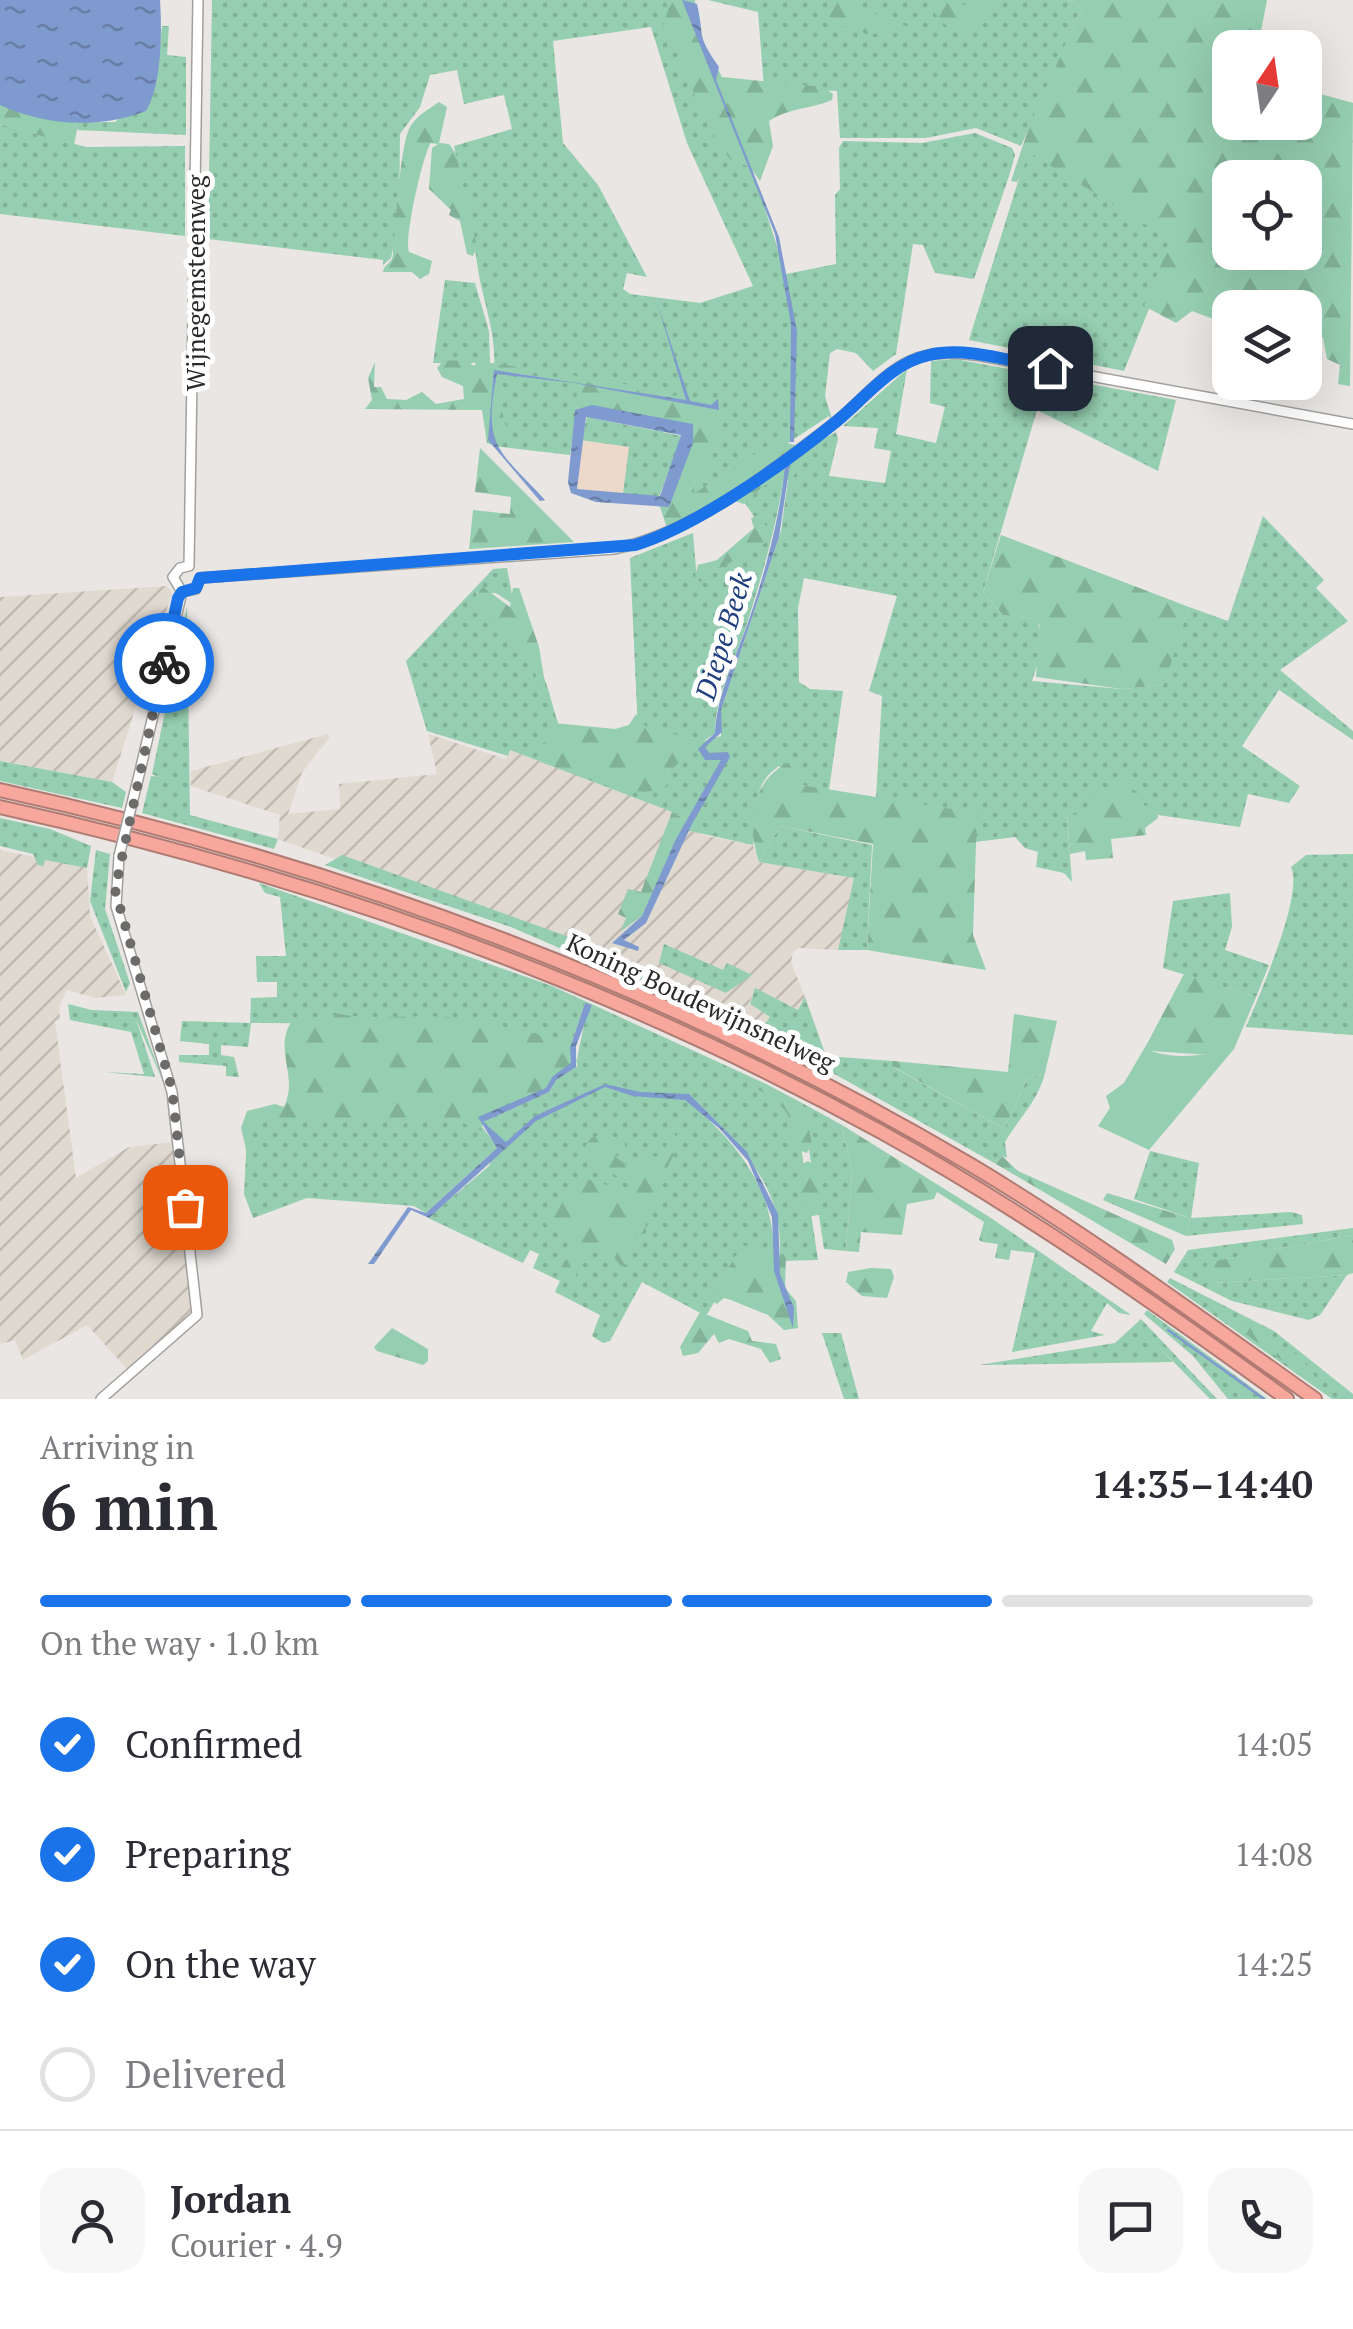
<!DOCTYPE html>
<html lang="en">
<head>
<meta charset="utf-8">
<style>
  :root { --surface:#fff; --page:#f7f7f7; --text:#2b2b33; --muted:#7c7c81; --line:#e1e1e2; --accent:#1a73e8 }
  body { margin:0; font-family:"PT Serif",serif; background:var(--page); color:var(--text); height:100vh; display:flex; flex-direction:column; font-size:38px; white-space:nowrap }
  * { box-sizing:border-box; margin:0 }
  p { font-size:32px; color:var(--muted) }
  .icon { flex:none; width:55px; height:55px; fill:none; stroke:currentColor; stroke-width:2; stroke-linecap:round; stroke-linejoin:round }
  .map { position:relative; height:1399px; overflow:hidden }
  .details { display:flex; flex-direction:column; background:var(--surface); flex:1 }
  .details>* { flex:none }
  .needle { width:65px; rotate:13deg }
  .tools { position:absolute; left:1212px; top:30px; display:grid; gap:20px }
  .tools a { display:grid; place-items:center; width:110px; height:110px; border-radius:20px; background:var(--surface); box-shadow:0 10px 40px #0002; font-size:50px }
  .pin { position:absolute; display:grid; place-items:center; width:85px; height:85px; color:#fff; margin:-42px; border-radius:20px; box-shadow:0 5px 15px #0006 }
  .courier { position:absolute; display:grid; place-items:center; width:100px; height:100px; margin:-50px; border:8px solid #1a73e8; border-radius:50%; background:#fff; color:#222; box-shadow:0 2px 12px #0007 }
  .headline em { font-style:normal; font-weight:800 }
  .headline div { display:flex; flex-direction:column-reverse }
  .headline { display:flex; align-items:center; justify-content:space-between; height:170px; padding:0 40px }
  h1 { font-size:65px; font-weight:800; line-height:75px }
  .bar { display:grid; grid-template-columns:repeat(4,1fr); gap:15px 10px; align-content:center; height:120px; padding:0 40px }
  .bar i { height:12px; border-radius:8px; background:var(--line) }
  .bar .selected { background:var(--accent) }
  .bar p { grid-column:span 4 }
  .line { display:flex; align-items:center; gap:25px; padding:0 40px; border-top:2px solid var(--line) }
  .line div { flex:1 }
  .round { display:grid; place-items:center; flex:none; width:105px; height:105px; border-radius:30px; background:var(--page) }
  ol { padding:0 40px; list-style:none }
  li { display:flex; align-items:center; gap:30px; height:110px }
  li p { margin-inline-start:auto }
  li .icon { padding:10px; border-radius:50%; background:var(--accent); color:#fff; stroke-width:4 }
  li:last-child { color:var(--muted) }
  li i { width:55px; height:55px; border:5px solid var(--line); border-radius:50% }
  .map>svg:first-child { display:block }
  .commercial { fill:#edd9ca }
  .industrial { fill:url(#industrial-furrows) }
  .grass { fill:url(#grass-dots); fill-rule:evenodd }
  .forest { fill:url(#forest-firs); fill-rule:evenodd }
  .garden { fill:#95ceb0 }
  .water { fill:url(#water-ripples); fill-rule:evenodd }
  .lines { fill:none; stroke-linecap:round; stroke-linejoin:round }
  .stream { stroke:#7e9ace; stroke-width:2.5 }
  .minor-casing { stroke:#a2a09d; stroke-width:12 }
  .highway-casing { stroke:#af7b73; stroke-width:16 }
  .minor { stroke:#fff; stroke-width:9 }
  .highway { stroke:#f7a79c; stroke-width:12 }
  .minor-bridge-casing { stroke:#a2a09d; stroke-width:12; stroke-linecap:butt }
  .minor-bridge { stroke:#fff; stroke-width:9 }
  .done { stroke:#6d6b69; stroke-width:10; stroke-dasharray:0 18 }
  .route { stroke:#1a73e8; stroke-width:12 }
  .labels { text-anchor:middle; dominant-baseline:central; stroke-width:10; stroke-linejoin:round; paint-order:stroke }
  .street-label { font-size:25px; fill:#2a2927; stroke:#fff }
  .water-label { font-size:28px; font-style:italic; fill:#21407f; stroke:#fff }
</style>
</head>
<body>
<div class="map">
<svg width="1353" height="1399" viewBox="0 0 1353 1399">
  <defs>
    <pattern id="industrial-furrows" width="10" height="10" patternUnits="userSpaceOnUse" patternTransform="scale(2.5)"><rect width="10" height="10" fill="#dfd9d0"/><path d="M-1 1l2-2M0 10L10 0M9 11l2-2" fill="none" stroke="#c0bab3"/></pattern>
    <pattern id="grass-dots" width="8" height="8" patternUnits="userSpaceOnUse" patternTransform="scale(2.5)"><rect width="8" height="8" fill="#95ceb0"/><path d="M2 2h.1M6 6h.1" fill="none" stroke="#81b197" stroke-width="1.8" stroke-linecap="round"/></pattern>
    <pattern id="forest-firs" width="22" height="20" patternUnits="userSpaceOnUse" patternTransform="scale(2.5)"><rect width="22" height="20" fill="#95ceb0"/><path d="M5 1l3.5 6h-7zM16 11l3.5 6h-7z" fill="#81b197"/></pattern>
    <pattern id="water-ripples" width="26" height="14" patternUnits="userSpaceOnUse" patternTransform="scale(2.5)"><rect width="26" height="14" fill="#7e9ace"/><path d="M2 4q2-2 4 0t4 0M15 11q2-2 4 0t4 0" fill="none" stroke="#677ea7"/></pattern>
  </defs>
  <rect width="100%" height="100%" fill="#e9e6e3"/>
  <path class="commercial" d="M581,440L630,447L623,494L577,489Z"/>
  <path class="industrial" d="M167,586L172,593L112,782L0,761V597Z
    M328,734L330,737L302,772L288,814L340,809L339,784L437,774L428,734L506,759L510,750L672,812L702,835L753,845L759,862L855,878L838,950L799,948L793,952L791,962L805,997L799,1010L755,989L749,1004L771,1017L765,1025L629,963L278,839L280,815L191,786V771Z
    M0,850L87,868L90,916L126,995L95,998L67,990L59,1007L60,1019L55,1021L76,1178L129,1147L174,1142L192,1313L127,1369L87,1325L23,1360L15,1340L1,1344L0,1341Z"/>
  <path class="grass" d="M212,0H682L752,169L786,274L836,264L835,195L840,189L839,148L843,141L922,143L975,133L1012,148L1015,155L1010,173L974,279L935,273L923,245L913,244L896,354L873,371L856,353L837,349L830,353L825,396L838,439L829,476L885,483L891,451L874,448L878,428L843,426L907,369L896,434L936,443L945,407L930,403L931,361L955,359L1176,400L1158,471L1037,410L983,592L1003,615L1035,619C1049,637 1038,662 1032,681L1122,689L1163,685L1189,607L1228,621L1263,516L1324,580L1316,588L1348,621L1280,670L1353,731V740L1279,690L1242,746L1300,786L1289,803L1248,794L1240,827L1131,811L1067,816L1072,882L1064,873L1036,867L1038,852L1025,848L1015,837L975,842L976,813L876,798L882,696L869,691L897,596L804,578L798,608L799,682L810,689L843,691L829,790L801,785L779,766C747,788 761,815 753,845L681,829L686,820L672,812L510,750L508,756L427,731L406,661L493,569L507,568L514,605L496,593H476C502,617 525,638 541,671C549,687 552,706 558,723C578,780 610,790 665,786L668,772L686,753L638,731L630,558L693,533L697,581L765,533L743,500L785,469C778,519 765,566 750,614C739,653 715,692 715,733L704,741L721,736V710L781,531L790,466L801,452L836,432L829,416L686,510L718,406L494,370C497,336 483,300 479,275C473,234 463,189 454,146L512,129L504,95L464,104L457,70L430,75L420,107L400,134L399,221L391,258L383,265V260L208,239ZM651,27L687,143L753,286L700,303L630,294L623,289L627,273L647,277L598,185L563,143L553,41Z
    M708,0H1068L1082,8L1021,146L976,128L926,138H840L837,91L764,88L758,12Z
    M162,26H169L167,55L186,57V135L77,130L74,122H115L155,85Z
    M0,124L86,147L185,146V236L0,214Z
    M1029,146L1177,239L1124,371L969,340Z
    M445,280L475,283L489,331L490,363H433Z
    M504,372L580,384L570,455L494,446L497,374Z
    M587,417L682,436L659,497L623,494L629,447L581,440Z
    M187,606L190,815L278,839L274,849L142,813L151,776L158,777L152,774Z
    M0,761L112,782L126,792L122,808L0,781Z
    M0,818L50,829L91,846L87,868L45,860L43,866L38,865L33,854L0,846Z
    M780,826L872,845L867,950H838L854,878L759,862Z
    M96,850L110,854L105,909L130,983L126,992L90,901Z
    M1353,854V1035L1246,1027C1259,996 1304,895 1291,867L1306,855Z
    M342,855L608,951L765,1024L770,1017L750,1004L755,988L798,1010L805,997L826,1056L893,1061V1067L1004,1129L1027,1079L1045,1073C1038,1101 1019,1118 1005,1142L1007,1158L1002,1156L996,1164L813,1062L686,1003L688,1000C678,986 658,979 642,978L640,983L511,927L325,865Z
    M259,883L552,986L764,1083L759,1088L790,1105L797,1120L818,1260L779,1261C787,1186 740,1148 694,1100L692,1105C741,1146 778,1196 773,1262L747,1248L706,1316L642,1282L610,1341L603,1343L592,1336L600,1315L555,1292L560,1281L533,1268L539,1254L530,1250L523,1263L428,1218L489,1166L501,1140L482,1122L549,1092L556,1080L577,1066C577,1045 588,1023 585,1003L570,1048L465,1024L251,1023L248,1047L221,1045V1055L234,1057L239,1077L226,1076V1066L179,1062V1055H209V1044L180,1041L182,1021L250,1023L251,998L277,997V982H257L256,956H286L280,897L265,893Z
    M1230,893L1232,927L1225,950L1269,965L1256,997L1163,968L1173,901Z
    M664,944L723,970L727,963L752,975L726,993L659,963Z
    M68,1004L92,1010L138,1012L164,1084L136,1019L155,1077L104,1072L144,1074L131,1032L70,1020Z
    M802,1103L842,1125L852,1173L846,1251L824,1249Z
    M248,1116L478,1122L498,1147L426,1213L414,1206L307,1198L253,1218L244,1194Z
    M1150,1151L1199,1163L1191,1218L1291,1212L1302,1215L1303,1224L1186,1236L1190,1218L1134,1199Z
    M991,1218L1131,1315L1119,1313L1107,1303L1091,1331L1105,1335L1012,1352L1035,1253L1011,1250L1009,1260L995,1258L998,1244L983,1242Z
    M1353,1228V1235L1220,1260L1212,1283L1347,1275L1320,1315L1309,1320L1232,1301L1174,1272L1188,1250Z
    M1170,1278L1274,1331L1353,1394V1399H1332L1167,1282Z
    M1147,1310L1267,1399H1228L1193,1356L1144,1314Z
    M1141,1319L1217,1399H1210L1155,1343L1173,1362L979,1365L1115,1343Z
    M822,1333H841L859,1399H844Z"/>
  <path class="forest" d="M666,0H695L698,31L722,77L823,87L833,94L832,100C811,109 788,108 769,121L773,146L760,181L750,167L730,159L719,144L695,102L692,78L683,69L681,55L663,26L668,10Z
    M833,0H854L869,16L874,13L906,26L905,33L865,34L853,24L845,27L831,22L828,10Z
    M933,0H946L960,9L969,0H999L983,23L962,32L947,26L930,8Z
    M1068,0H1267L1258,47L1230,48V122H1305V107L1317,93L1353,103L1350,386L1338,384L1340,365L1327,359L1323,338L1305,326V308L1282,307L1272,298L1262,307H1243L1240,301L1227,297L1216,320L1192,311L1176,323L1144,306L1171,240L1030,153L1017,182L1011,181L1030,124L1082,8ZM1230,178H1305V252H1230Z
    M0,100L73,120L77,130L74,145L0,124Z
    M439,102L447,107L439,143L449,144L456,154L477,247L473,256L467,254L460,221L449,215L451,210L429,189L432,148L438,144L431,143C423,153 404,239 409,252L432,261L429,274L420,279L412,272H383C384,264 393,263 393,254C395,232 400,144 410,127C418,114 428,110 439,102Z
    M466,360L474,366L478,361L518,367L517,372L502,375L501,409L509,435L498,447L487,443L482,410L365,409L372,400L368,378L375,362L374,387H381L387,399L406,400L422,392L436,404L464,399L463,386L442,377L437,368L443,361Z
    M569,373L596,386L604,380L634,386L643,395L662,392L669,398L681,393L703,403L720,404C718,434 717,464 694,482V493C699,492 762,448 777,440L798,446L801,467L790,480C771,477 756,491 744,504L731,500L669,534L660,507L688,434L666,430L659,435L652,427L576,412L577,388L562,382Z
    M480,448L574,542L469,549L473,510L510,514L511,497L475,492Z
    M759,515L767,527L765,543L715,571L707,583L694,580L698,565L717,560L754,528L751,518Z
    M1001,535L1189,607L1164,685L1122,689L1036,677L1040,626L1034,619L1003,615L983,592Z
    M483,587L510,607L513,588H519L539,647L546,690L541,689C532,659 513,637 492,614C485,608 479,607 474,598Z
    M636,714L648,729L683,736L690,743L684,759L668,772L666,786C636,804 574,773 541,762L536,746L551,742L548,734L554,723L615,729L629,725Z
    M795,760L801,785L977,813L973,935L986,970L867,950L873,844L780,826L759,862C746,822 751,776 795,760Z
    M1128,780L1130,788L1144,796V805L1157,811L1158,818L1145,828L1146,835L1111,839L1113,858L1086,860L1085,851L1070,854L1067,815L1093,814L1092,792L1107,796L1117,784Z
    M672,812L686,820L642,916L621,931L626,918L618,914L628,889L641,892Z
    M1184,974L1256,997L1234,1049L1210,1055L1151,1051L1148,1042Z
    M338,1014C374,1021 411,1014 448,1017C489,1021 533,1034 573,1043L577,1062L554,1085L483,1121L482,1131L461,1122H406L397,1134L387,1122H254L252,1149L247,1153L241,1128L247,1111L275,1104L284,1107C300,1075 270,1047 295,1017L329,1018Z
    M1014,1014L1057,1021L1045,1073L1027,1079L1004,1129L892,1066L893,1061L1008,1072Z
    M764,1083L802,1103L812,1143L807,1153L796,1149C788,1107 792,1114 758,1089Z
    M842,1125L991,1218L983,1242L979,1240L984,1222L937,1192L934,1199L907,1204L902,1235L861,1232L859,1252L846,1251L852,1173Z
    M674,1133L680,1142L663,1176L659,1198L645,1209L646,1233L632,1238L631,1263L621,1266L606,1248L589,1245L581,1251L583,1260L576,1269V1279L571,1278L561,1268L578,1238L558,1234L546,1224L578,1177L618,1188L635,1186L585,1158L582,1151L591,1138L604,1134L626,1141L623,1155L614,1156L629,1166L644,1155L659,1157Z
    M1002,1156L1018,1171L1172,1240L1175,1249L1166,1264L996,1164Z
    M808,1161L817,1167L823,1214L808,1217C801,1203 796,1181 800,1165Z
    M1107,1193L1190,1218L1186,1236L1103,1200Z
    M1353,1235V1273L1347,1275L1212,1283L1204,1278V1267L1219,1260Z
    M742,1245L786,1255L785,1288L796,1301L798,1328L784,1330L768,1315L731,1300L724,1298L717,1304L710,1300Z
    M871,1268L891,1269L894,1277L887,1298L862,1296L846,1282L848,1272Z
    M700,1312L748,1331L752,1341L776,1344L781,1359L770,1363L761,1349L729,1339L719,1343L714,1334L698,1353L683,1356L680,1347Z
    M1242,1323C1261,1323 1270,1330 1275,1349L1299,1355L1317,1379L1311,1382L1239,1329Z
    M392,1328L428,1349V1361L423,1365L377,1351L374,1347Z"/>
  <path class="garden" d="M1148,1042L1151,1051C1176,1060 1208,1055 1234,1049L1149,1150L1098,1126L1110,1108L1106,1096L1124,1083Z"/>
  <path class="water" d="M0,0H160C162,30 162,86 146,111C99,129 46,126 0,105Z
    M682,0L697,4C705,40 696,34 719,67L716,80L779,237L797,331L794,442H790L791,324L775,234Z
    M657,302L690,401L711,405L718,399L719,410L574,383L497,374C482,448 499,450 545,500L540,501L488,440L494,370L686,400Z
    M592,405L693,424V443L669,507L596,502L571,493L568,482L575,410ZM586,417L681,435L660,496L577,489Z
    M790,463L779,537L721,710L722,732L705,747L709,753L728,752L730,757L692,824L646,923L624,940L639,947L638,951L612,943L642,916L676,839L721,760H705L698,749L715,733C717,693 737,655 750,617C766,569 780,517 785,466Z
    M585,1003L592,1005L576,1046V1067L556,1080L549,1092L483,1122L506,1142L535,1116L605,1084L640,1092L689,1094L747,1152L778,1214L780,1274L794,1308L793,1328L774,1271L772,1217L748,1161L720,1129L685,1100L633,1096L605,1087L536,1121L429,1218L411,1210L374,1264H368L408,1207L426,1213L497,1148L478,1117L546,1088L553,1076L571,1063L570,1048Z"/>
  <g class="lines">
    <path class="stream" d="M1168,1330L1264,1399"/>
    <g class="minor-casing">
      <path id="minor" d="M189,566L198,0
        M200,578L614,549C691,534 772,471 834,423C860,403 882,373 912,360C935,350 957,353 981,356L1353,424
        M182,592L173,577L180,568L189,566
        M182,592L196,589L200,578
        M140,771L182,592
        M101,1399L197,1315L172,1092L116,906L119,856"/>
    </g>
    <g class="highway-casing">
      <path id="highway" d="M0,790C342,865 669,986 971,1165C1090,1236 1202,1319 1315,1399
        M0,807C309,875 605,980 883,1133C1024,1211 1156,1304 1287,1399"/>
    </g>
    <use href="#minor" class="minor"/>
    <use href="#highway" class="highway"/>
    <g class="minor-bridge-casing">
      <path id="minor-bridge" d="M119,856L140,771"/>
    </g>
    <use href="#minor-bridge" class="minor-bridge"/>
  </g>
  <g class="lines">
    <path class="done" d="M164,663L115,890L172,1089L185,1207"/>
    <path class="route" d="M164,663L178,598L182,592L196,588L200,578L635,545C698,526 785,463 837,421C865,398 891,363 929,355C967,346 1012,362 1050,368"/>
  </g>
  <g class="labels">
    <g class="street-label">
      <text transform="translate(195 283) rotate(-90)">Wijnegemsteenweg</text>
      <text transform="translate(701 1002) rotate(25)">Koning Boudewijnsnelweg</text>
    </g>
    <g class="water-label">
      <text transform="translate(723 636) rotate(-73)">Diepe Beek</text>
    </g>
  </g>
</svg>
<div class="tools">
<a><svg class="needle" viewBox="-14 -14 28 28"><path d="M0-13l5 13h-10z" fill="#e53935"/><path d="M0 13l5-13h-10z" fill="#7c7c81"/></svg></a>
<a><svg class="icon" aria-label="locate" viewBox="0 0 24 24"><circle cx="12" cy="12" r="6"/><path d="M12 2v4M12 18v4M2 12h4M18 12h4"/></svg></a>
<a><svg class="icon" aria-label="layers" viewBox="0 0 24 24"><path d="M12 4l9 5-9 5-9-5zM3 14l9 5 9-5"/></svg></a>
</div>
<div class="pin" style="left:185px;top:1207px;background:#ea580c"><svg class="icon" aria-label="bag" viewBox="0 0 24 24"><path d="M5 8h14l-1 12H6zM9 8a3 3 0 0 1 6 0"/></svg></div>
<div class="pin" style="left:1050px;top:368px;background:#1f2937"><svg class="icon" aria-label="home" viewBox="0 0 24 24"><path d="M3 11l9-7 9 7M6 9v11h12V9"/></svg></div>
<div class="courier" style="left:164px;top:663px"><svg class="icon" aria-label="bike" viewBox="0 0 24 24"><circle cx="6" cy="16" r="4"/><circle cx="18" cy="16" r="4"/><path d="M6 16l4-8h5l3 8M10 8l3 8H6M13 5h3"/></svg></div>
</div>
<section class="details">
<div class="headline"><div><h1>6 min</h1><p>Arriving in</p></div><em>14:35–14:40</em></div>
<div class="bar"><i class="selected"></i><i class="selected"></i><i class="selected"></i><i></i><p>On the way · 1.0 km</p></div>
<ol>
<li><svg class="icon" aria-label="check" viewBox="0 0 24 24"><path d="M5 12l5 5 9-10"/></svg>Confirmed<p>14:05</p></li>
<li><svg class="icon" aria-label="check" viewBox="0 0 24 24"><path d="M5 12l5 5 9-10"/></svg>Preparing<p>14:08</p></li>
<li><svg class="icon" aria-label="check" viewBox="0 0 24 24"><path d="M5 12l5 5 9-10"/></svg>On the way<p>14:25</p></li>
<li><i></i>Delivered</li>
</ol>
<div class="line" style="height:180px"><a class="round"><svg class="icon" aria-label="person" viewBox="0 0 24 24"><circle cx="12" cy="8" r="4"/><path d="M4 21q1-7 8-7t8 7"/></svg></a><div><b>Jordan</b><p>Courier · 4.9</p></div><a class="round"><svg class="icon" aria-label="chat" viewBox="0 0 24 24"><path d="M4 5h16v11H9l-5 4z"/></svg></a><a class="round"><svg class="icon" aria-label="phone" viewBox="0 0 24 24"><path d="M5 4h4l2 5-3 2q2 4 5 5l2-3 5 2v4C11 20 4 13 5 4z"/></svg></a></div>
</section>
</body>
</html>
